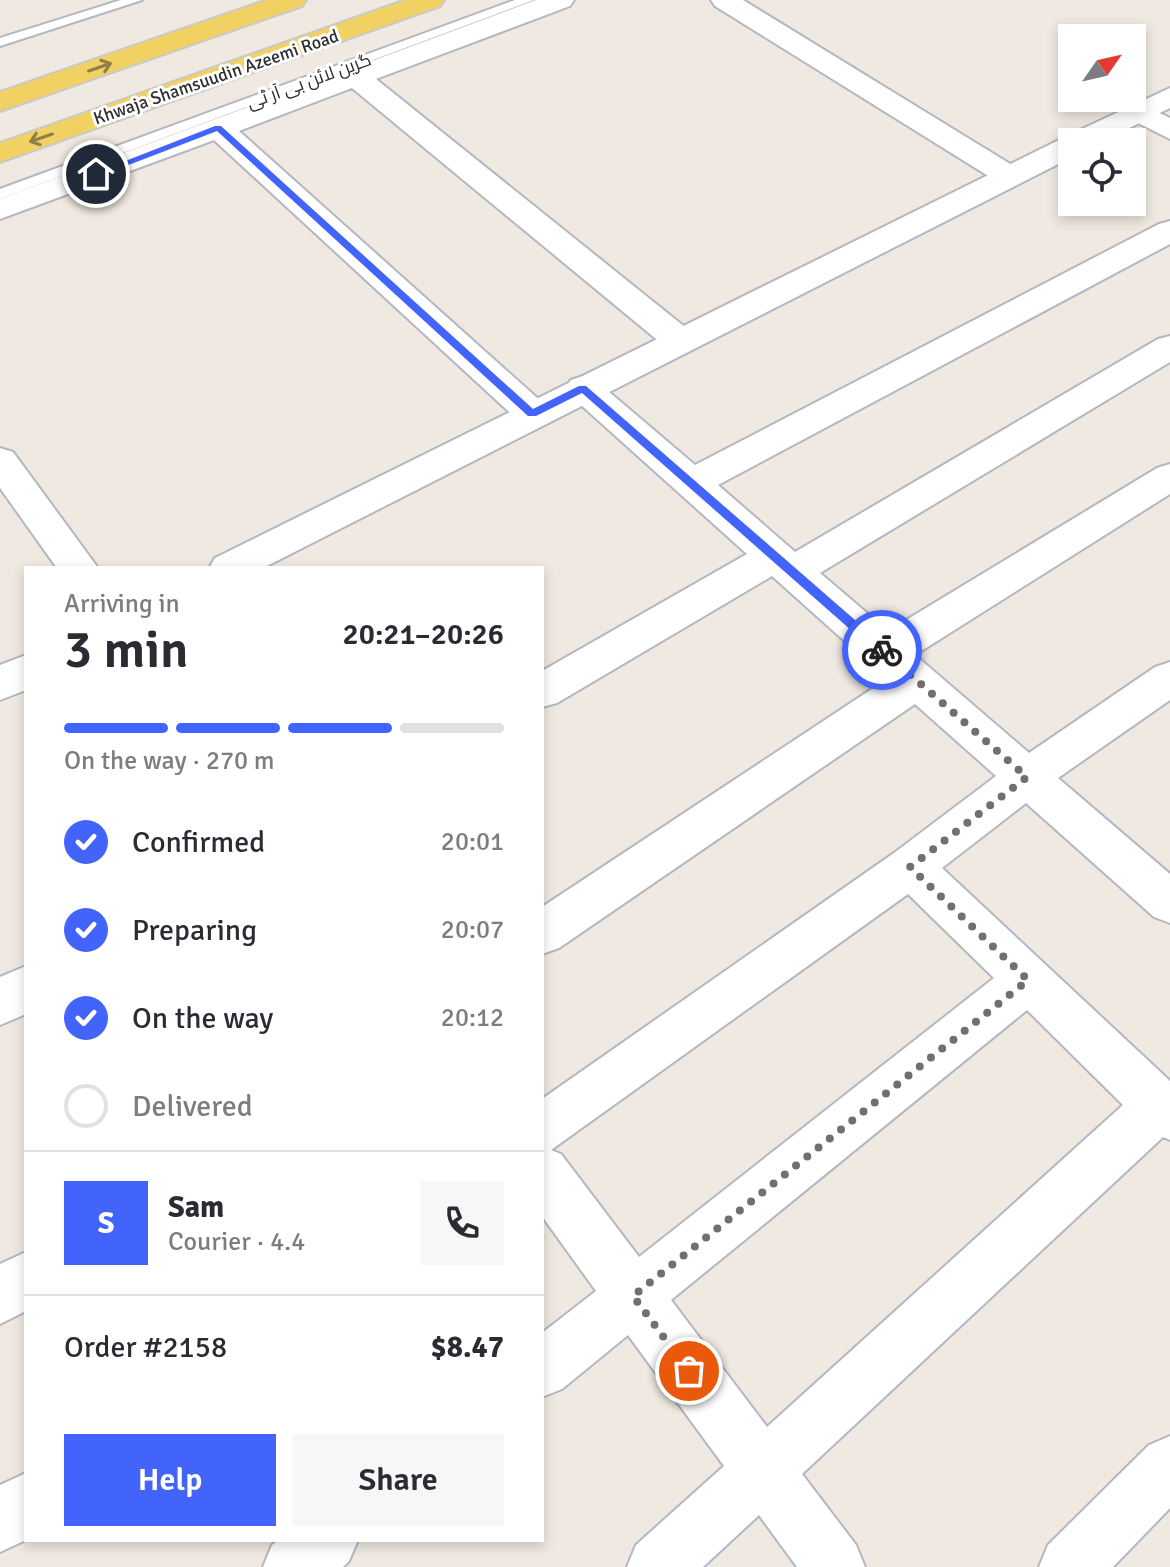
<!DOCTYPE html>
<html lang="en">
<head>
<meta charset="utf-8">
<style>
  :root { --surface:#fff; --page:#f7f7f7; --text:#2b2b33; --muted:#7c7c81; --line:#e1e1e2; --accent:#4264fb }
  body { margin:0; font-family:Signika,Cairo,sans-serif; background:var(--page); color:var(--text); height:100vh; display:flex; flex-direction:column; font-size:30px; white-space:nowrap }
  * { box-sizing:border-box; margin:0 }
  p { font-size:26px; color:var(--muted) }
  .icon { flex:none; width:44px; height:44px; fill:none; stroke:currentColor; stroke-width:2; stroke-linecap:round; stroke-linejoin:round }
  .map { position:relative; flex:1; overflow:hidden }
  .sheet { position:absolute; left:24px; top:566px; width:520px; height:976px; display:flex; flex-direction:column; background:var(--surface); border-radius:0px; box-shadow:0 4px 12px #0003 }
  .sheet>* { flex:none }
  .needle { width:52px; rotate:56deg }
  .controls { position:absolute; left:1058px; top:24px; display:grid; gap:16px }
  .controls a { display:grid; place-items:center; width:88px; height:88px; border-radius:0px; background:var(--surface); box-shadow:0 4px 12px #0003; font-size:40px }
  .pin { position:absolute; display:grid; place-items:center; width:68px; height:68px; color:#fff; margin:-34px; border:4px solid #fff; border-radius:50%; box-shadow:0 2px 8px #0007 }
  .courier { position:absolute; display:grid; place-items:center; width:80px; height:80px; margin:-40px; border:6px solid #4264fb; border-radius:50%; background:#fff; color:#222; box-shadow:0 2px 10px #0007 }
  .headline em { font-style:normal; font-weight:600 }
  .headline div { display:flex; flex-direction:column-reverse }
  .headline { display:flex; align-items:center; justify-content:space-between; height:136px; padding:0 40px }
  h1 { font-size:52px; font-weight:600; line-height:60px }
  .bar { display:grid; grid-template-columns:repeat(4,1fr); gap:12px 8px; align-content:center; height:96px; padding:0 40px }
  .bar i { height:10px; border-radius:6px; background:var(--line) }
  .bar .current { background:var(--accent) }
  .bar p { grid-column:span 4 }
  .line { display:flex; align-items:center; gap:20px; padding:0 40px; border-top:2px solid var(--line) }
  .line div { flex:1 }
  .round { display:grid; place-items:center; flex:none; width:84px; height:84px; border-radius:0px; background:var(--page) }
  ol { padding:0 40px; list-style:none }
  li { display:flex; align-items:center; gap:24px; height:88px }
  li p { margin-inline-start:auto }
  li .icon { padding:8px; border-radius:50%; background:var(--accent); color:#fff; stroke-width:4 }
  li:last-child { color:var(--muted) }
  li i { width:44px; height:44px; border:4px solid var(--line); border-radius:50% }
  .action { display:flex; gap:16px; margin-top:auto; padding:16px 40px }
  .action a { flex:1; height:92px; border-radius:0px; background:var(--accent); color:#fff; font-size:32px; font-weight:600; line-height:92px; text-align:center }
  .action a+a { background:var(--page); color:var(--text) }
  .map>svg:first-child { display:block }
  .lines { fill:none; stroke-linecap:round; stroke-linejoin:round }
  .lane-casing { stroke:#b4b7c1; stroke-width:4 }
  .street-casing { stroke:#b4b7c1; stroke-width:4 }
  .secondary-casing { stroke:#b4b7c1; stroke-width:4 }
  .primary-casing { stroke:#c9c9c9; stroke-width:4 }
  .lane { fill:#fff; fill-rule:evenodd }
  .street { fill:#fff; fill-rule:evenodd }
  .secondary { fill:#fff; fill-rule:evenodd }
  .primary { fill:#f2d163; fill-rule:evenodd }
  .oneway { stroke:#908048 }
  .route { fill:#4264fb }
  .done { stroke:#726f6d; stroke-width:8; stroke-dasharray:0 14.4 }
  .labels { text-anchor:middle; dominant-baseline:central; stroke-width:6; stroke-linejoin:round; paint-order:stroke }
  .far-street-label { font-size:18px; fill:#2e2e2e; stroke:#fff }
</style>
</head>
<body>
<div class="map">
<svg width="1170" height="1567" viewBox="0 0 1170 1567">
  <rect width="100%" height="100%" fill="#efe9e1"/>
  <g class="lines">
    <g class="lane-casing">
      <path id="lane" d="M121,0H142L0,46V38Z
        M515,0H534L0,199V189Z"/>
    </g>
    <g class="street-casing">
      <path id="street" d="M536,0H574L570,6L376,79L691,332L696,340L691,348L679,351L667,348L352,88L239,131L545,405L550,413L545,421L532,425L519,421L214,140L0,219V199Z
        M711,0H743L1020,170L1024,176L1020,182L1009,185L998,182L715,6Z
        M1138,103L1170,118V139L1128,118L1123,112L1128,106Z
        M1170,221V244L718,485L795,552L1158,339L1170,336V362L820,573L888,631L1157,468L1170,464V494L915,655L1029,753L1155,667L1170,662V700L1058,778L1170,874V923L1154,917L1026,803L942,868L1170,1081V1140L1163,1137L802,1474L856,1545L865,1567H797L759,1515L703,1567H627L636,1545L724,1466L628,1335L562,1389L542,1397V1333L596,1291L542,1216V1099L894,853L996,776L915,704L559,948L542,954V907L887,679L772,576L557,703L542,707V671L747,554L571,396L565,388L571,380L583,376L595,380L695,465L1159,224ZM908,894L994,978L639,1257L561,1154L551,1150ZM1027,1010L1123,1105L767,1427L671,1300Z
        M0,448L13,452L98,568H57L0,488Z
        M26,966V1014L0,1025V977Z
        M26,1252V1311L0,1324V1264Z
        M1170,1436V1508L1113,1567H1039L1048,1545L1149,1445Z
        M26,1473V1540L0,1552V1485Z
        M279,1540H358L349,1561L343,1567H263L272,1545Z"/>
    </g>
    <g class="secondary-casing">
      <path id="secondary" d="M1170,88V108L1101,142H1072V157L263,568H209L215,558L1067,136Z
        M26,655V690L0,700V665Z"/>
    </g>
    <g class="primary-casing">
      <path id="primary" d="M267,0H306L302,6L0,111V92Z
        M406,0H444L440,6L0,162V143Z"/>
    </g>
    <use href="#lane" class="lane"/>
    <use href="#street" class="street"/>
    <use href="#secondary" class="secondary"/>
    <use href="#primary" class="primary"/>
  </g>
  <defs><path id="oneway-shaft" d="M-6 0H5M1.5-3L5.5 0L1.5 3" fill="none" stroke-width="1.6" stroke-linecap="round" stroke-linejoin="round" transform="scale(2)"/></defs>
  <g class="oneway">
    <use href="#oneway-shaft" transform="translate(100 67) rotate(-19)"/>
    <use href="#oneway-shaft" transform="translate(41 138) rotate(161)"/>
  </g>
  <path class="route" d="M215,126H221L533,409L579,386H586L886,647V653H877L582,393L536,416H528L217,131L100,176L92,174Z"/>
  <g class="lines">
    <path class="done" d="M689,1371L633,1296L1028,980L910,867L1027,777L882,650"/>
  </g>
  <g class="labels">
    <g class="far-street-label">
      <text transform="translate(216 77) rotate(-19)">Khwaja Shamsuudin Azeemi Road</text>
      <text transform="translate(309 81) rotate(-20)">گرین لائن بی آر ٹی</text>
    </g>
  </g>
</svg>
<div class="controls">
<a><svg class="needle" viewBox="-14 -14 28 28"><path d="M0-13l5 13h-10z" fill="#e53935"/><path d="M0 13l5-13h-10z" fill="#7c7c81"/></svg></a>
<a><svg class="icon" aria-label="locate" viewBox="0 0 24 24"><circle cx="12" cy="12" r="6"/><path d="M12 2v4M12 18v4M2 12h4M18 12h4"/></svg></a>
</div>
<div class="pin" style="left:689px;top:1371px;background:#ea580c"><svg class="icon" aria-label="bag" viewBox="0 0 24 24"><path d="M5 8h14l-1 12H6zM9 8a3 3 0 0 1 6 0"/></svg></div>
<div class="pin" style="left:96px;top:174px;background:#1f2937"><svg class="icon" aria-label="home" viewBox="0 0 24 24"><path d="M3 11l9-7 9 7M6 9v11h12V9"/></svg></div>
<div class="courier" style="left:882px;top:650px"><svg class="icon" aria-label="bike" viewBox="0 0 24 24"><circle cx="6" cy="16" r="4"/><circle cx="18" cy="16" r="4"/><path d="M6 16l4-8h5l3 8M10 8l3 8H6M13 5h3"/></svg></div>
<section class="sheet">
<div class="headline"><div><h1>3 min</h1><p>Arriving in</p></div><em>20:21–20:26</em></div>
<div class="bar"><i class="current"></i><i class="current"></i><i class="current"></i><i></i><p>On the way · 270 m</p></div>
<ol>
<li><svg class="icon" aria-label="check" viewBox="0 0 24 24"><path d="M5 12l5 5 9-10"/></svg>Confirmed<p>20:01</p></li>
<li><svg class="icon" aria-label="check" viewBox="0 0 24 24"><path d="M5 12l5 5 9-10"/></svg>Preparing<p>20:07</p></li>
<li><svg class="icon" aria-label="check" viewBox="0 0 24 24"><path d="M5 12l5 5 9-10"/></svg>On the way<p>20:12</p></li>
<li><i></i>Delivered</li>
</ol>
<div class="line" style="height:144px"><b class="round" style="background:var(--accent);color:#fff">S</b><div><b>Sam</b><p>Courier · 4.4</p></div><a class="round"><svg class="icon" aria-label="phone" viewBox="0 0 24 24"><path d="M5 4h4l2 5-3 2q2 4 5 5l2-3 5 2v4C11 20 4 13 5 4z"/></svg></a></div>
<div class="line" style="height:104px"><div>Order #2158</div><b>$8.47</b></div>
<div class="action"><a>Help</a><a>Share</a></div>
</section>
</div>
</body>
</html>
